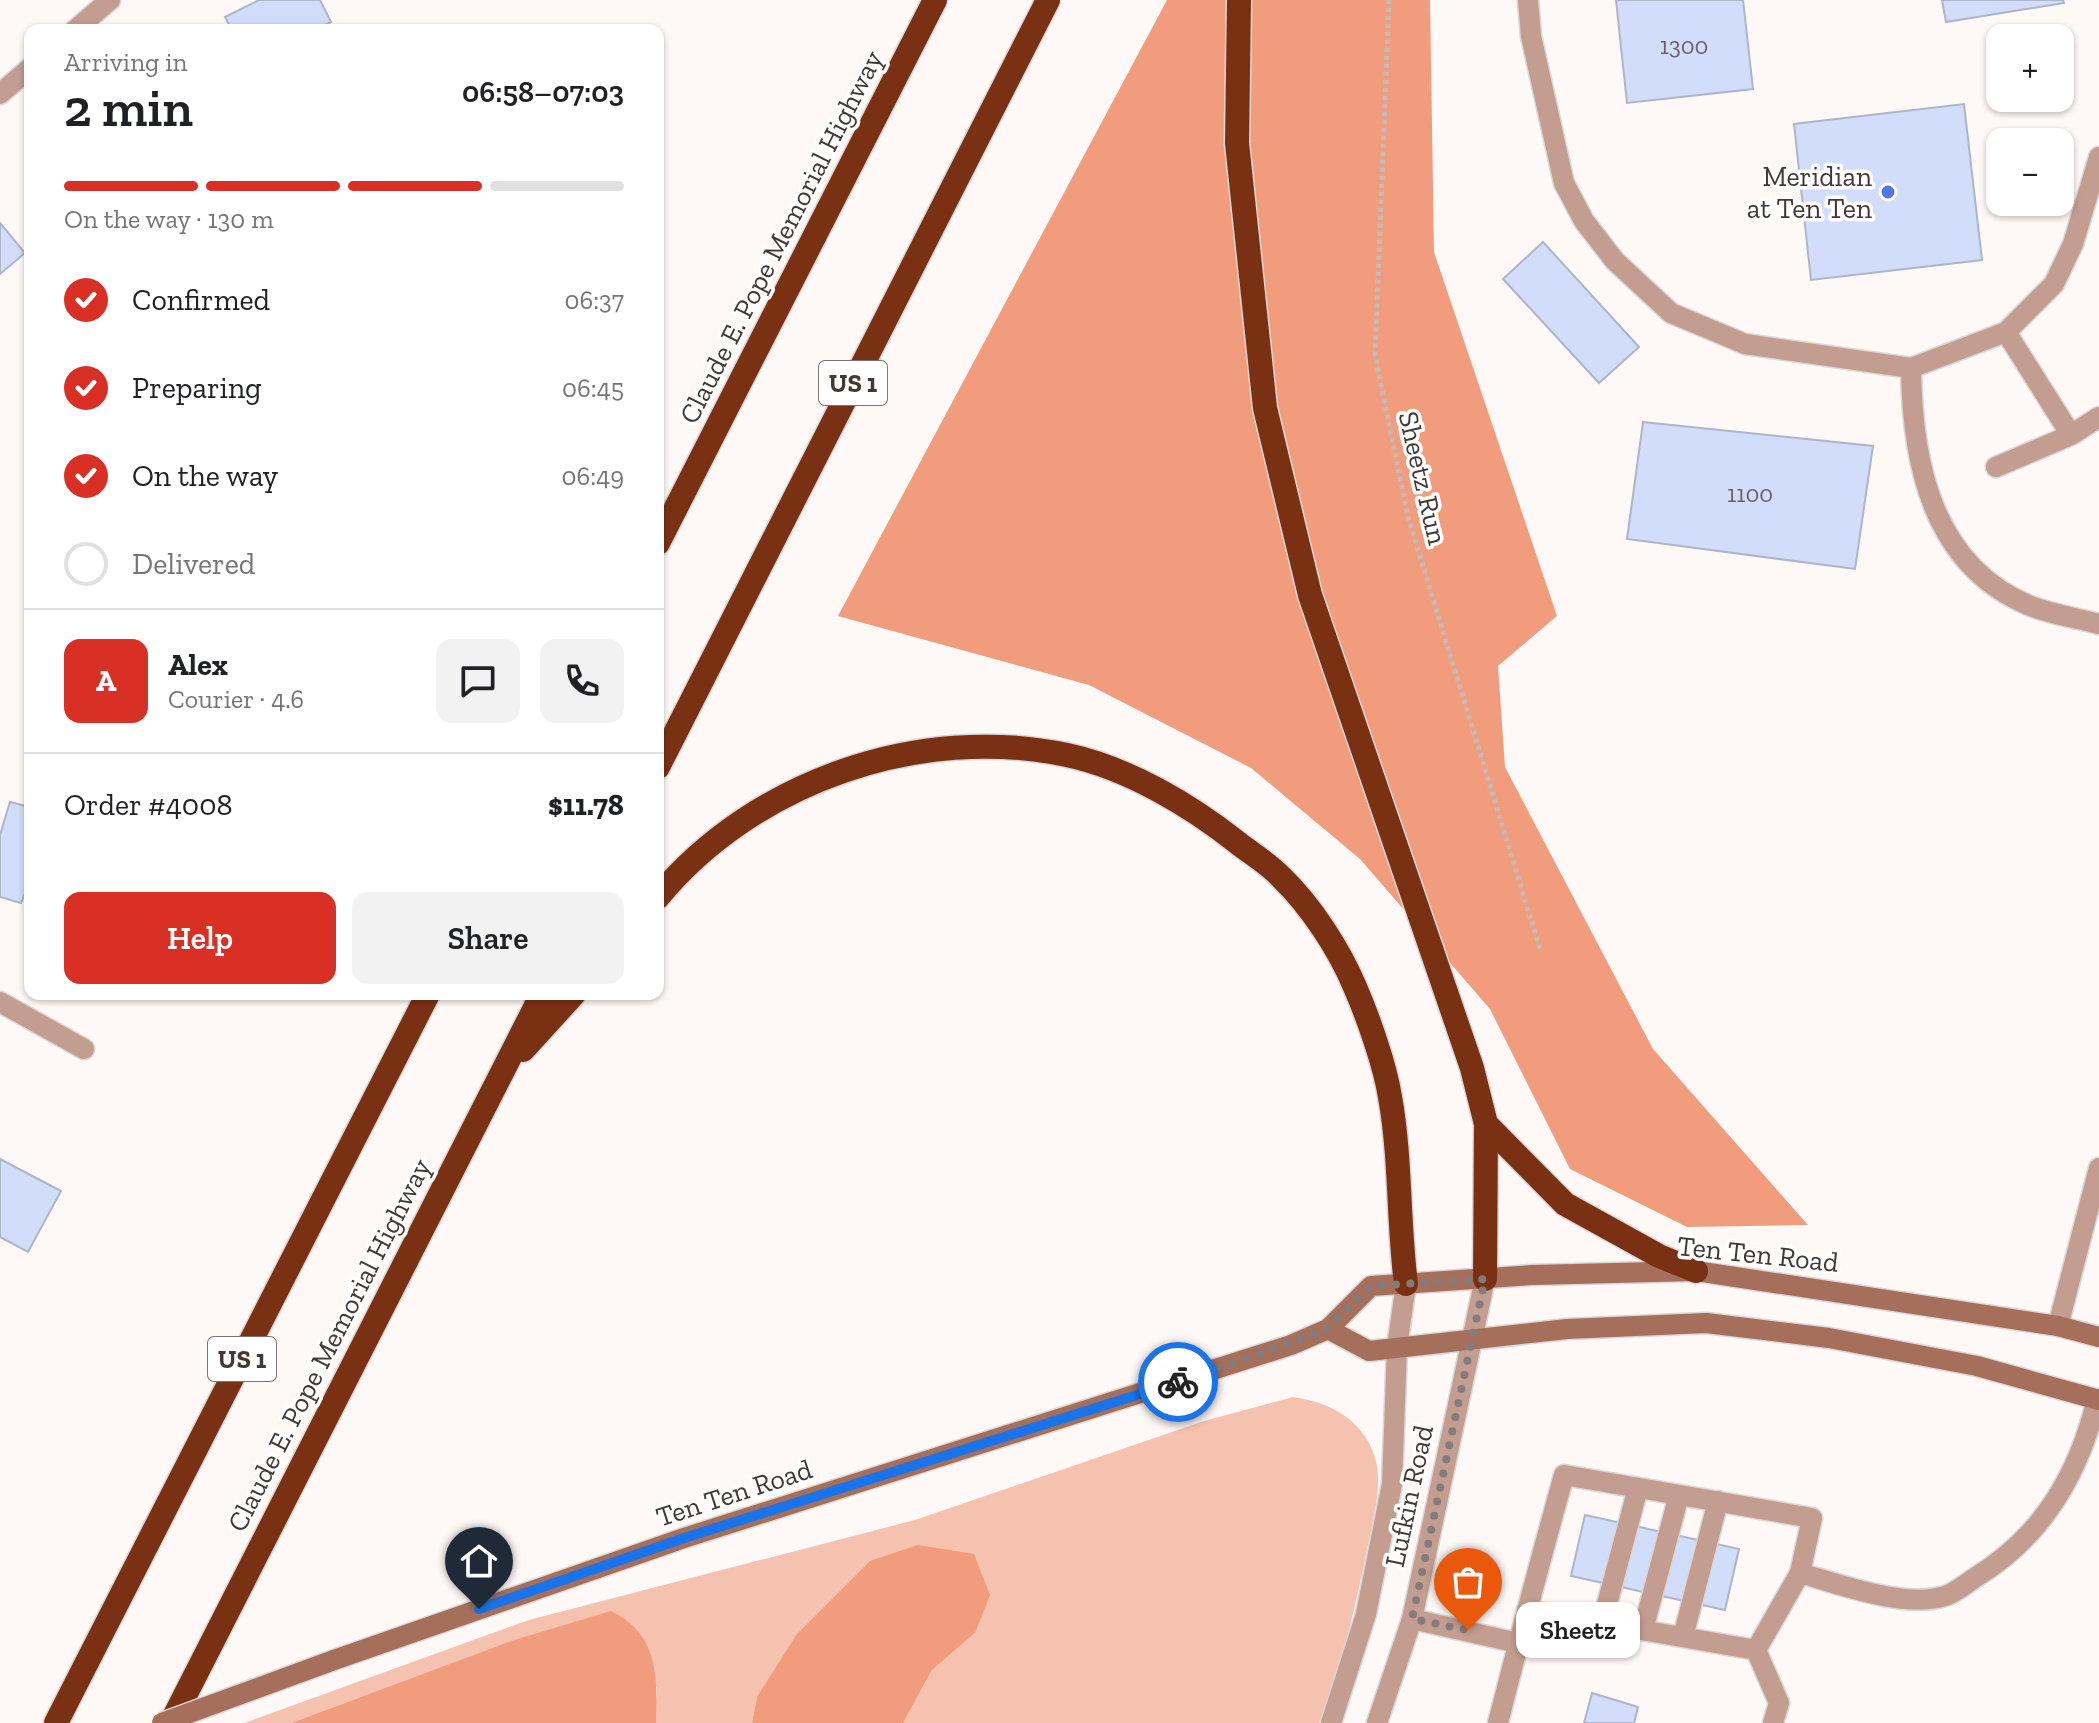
<!DOCTYPE html>
<html lang="en">
<head>
<meta charset="utf-8">
<style>
  :root { --surface:#fff; --page:#f2f2f2; --text:#202124; --muted:#757577; --line:#e0e0e0; --accent:#d93025 }
  body { margin:0; font-family:"Zilla Slab",serif; background:var(--page); color:var(--text); height:100vh; display:flex; flex-direction:column; font-size:30px; white-space:nowrap }
  * { box-sizing:border-box; margin:0 }
  p { font-size:26px; color:var(--muted) }
  .icon { flex:none; width:44px; height:44px; fill:none; stroke:currentColor; stroke-width:2; stroke-linecap:round; stroke-linejoin:round }
  .map { position:relative; flex:1; overflow:hidden }
  .sheet { position:absolute; left:24px; top:24px; width:640px; height:976px; display:flex; flex-direction:column; background:var(--surface); border-radius:16px; box-shadow:0 2px 6px #0004 }
  .sheet>* { flex:none }
  .fabs { position:absolute; left:1986px; top:24px; display:grid; gap:16px }
  .fabs a { display:grid; place-items:center; width:88px; height:88px; border-radius:16px; background:var(--surface); box-shadow:0 2px 6px #0004; font-size:40px }
  .pin { position:absolute; display:grid; place-items:center; width:68px; height:68px; color:#fff; margin:-82px -34px; border-radius:50% 50% 50% 0; rotate:-45deg; box-shadow:0 0 8px #0007 }
  .pin .icon { rotate:45deg }
  .courier { position:absolute; display:grid; place-items:center; width:80px; height:80px; margin:-40px; border:6px solid #1a73e8; border-radius:50%; background:#fff; color:#222; box-shadow:0 2px 10px #0007 }
  .bubble { position:absolute; height:56px; border-radius:16px; background:var(--surface); box-shadow:0 2px 6px #0004; font-size:26px; font-weight:600; line-height:56px; text-align:center }
  .head em { font-style:normal; font-weight:600 }
  .head div { display:flex; flex-direction:column-reverse }
  .head { display:flex; align-items:center; justify-content:space-between; height:136px; padding:0 40px }
  h1 { font-size:52px; font-weight:600; line-height:60px }
  .bar { display:grid; grid-template-columns:repeat(4,1fr); gap:12px 8px; align-content:center; height:96px; padding:0 40px }
  .bar i { height:10px; border-radius:6px; background:var(--line) }
  .bar .selected { background:var(--accent) }
  .bar p { grid-column:span 4 }
  .line { display:flex; align-items:center; gap:20px; padding:0 40px; border-top:2px solid var(--line) }
  .line div { flex:1 }
  .round { display:grid; place-items:center; flex:none; width:84px; height:84px; border-radius:16px; background:var(--page) }
  ol { padding:0 40px; list-style:none }
  li { display:flex; align-items:center; gap:24px; height:88px }
  li p { margin-inline-start:auto }
  li .icon { padding:8px; border-radius:50%; background:var(--accent); color:#fff; stroke-width:4 }
  li:last-child { color:var(--muted) }
  li i { width:44px; height:44px; border:4px solid var(--line); border-radius:50% }
  .button { display:flex; gap:16px; margin-top:auto; padding:16px 40px }
  .button a { flex:1; height:92px; border-radius:16px; background:var(--accent); color:#fff; font-size:32px; font-weight:600; line-height:92px; text-align:center }
  .button a+a { background:var(--page); color:var(--text) }
  .map>svg:first-child { display:block }
  .green { fill:#f4c2af }
  .forest { fill:#f19c7d }
  .building { fill:#d2ddfc; stroke:#adb5c8; stroke-width:2 }
  .lines { fill:none; stroke-linecap:round; stroke-linejoin:round }
  .lane-casing { stroke:#dcd6d4; stroke-width:23 }
  .street-casing { stroke:#dcd6d4; stroke-width:23 }
  .secondary-casing { stroke:#dcd6d4; stroke-width:23 }
  .highway-casing { stroke:#dcd6d4; stroke-width:27 }
  .path { stroke:#c2bcba; stroke-width:5; stroke-dasharray:4 4; stroke-linecap:butt }
  .lane { stroke:#c39d8f; stroke-width:20 }
  .street { stroke:#c39d8f; stroke-width:20 }
  .secondary { stroke:#a56f5c; stroke-width:20 }
  .highway { stroke:#7a3113; stroke-width:24 }
  .secondary-bridge-casing { stroke:#dcd6d4; stroke-width:23; stroke-linecap:butt }
  .secondary-bridge { stroke:#a56f5c; stroke-width:20 }
  .done { stroke:#847c7a; stroke-width:8; stroke-dasharray:0 14.4 }
  .route { stroke:#1a73e8; stroke-width:10 }
  .poi-dot { fill:#5474e9; stroke:#fff; stroke-width:3 }
  .labels { text-anchor:middle; dominant-baseline:central; stroke-width:7; stroke-linejoin:round; paint-order:stroke }
  .number-label { font-size:24px; fill:#666268 }
  .shield { fill:#fff; stroke:#7b7472; stroke-width:2 }
  .shield-label { font-size:26px; font-weight:bold; fill:#423936 }
  .poi-label { font-size:28px; fill:#423936; stroke:#fff; text-anchor:end }
  .street-label { font-size:28px; fill:#423936; stroke:#fff }
</style>
</head>
<body>
<div class="map">
<svg width="2099" height="1723" viewBox="0 0 2099 1723">
  <rect width="100%" height="100%" fill="#fef9f7"/>
  <path class="green" d="M1293,1397C1332,1402 1369,1423 1377,1466C1381,1491 1373,1520 1368,1545C1356,1605 1341,1664 1324,1723H903L932,1670L975,1633L757,1697L752,1723H656L657,1687L511,1641L291,1723H244L529,1620L915,1520L1204,1421Z"/>
  <path class="forest" d="M1167,0H1430L1434,252L1557,616L1498,666L1505,767L1653,1049L1808,1225L1687,1227L1570,1169L1490,1009L1360,859L1251,768L1089,685L838,616Z
    M918,1545L974,1554L990,1595L975,1633L932,1670L903,1723H752L757,1697L797,1634L870,1561Z
    M611,1611C658,1634 658,1676 656,1723H291L511,1641Z"/>
  <path class="building" d="M259,0H320L331,22L314,30H232L225,17Z
    M1616,0H1743L1753,89L1627,103Z
    M1942,0H2063L2064,3L1946,22Z
    M1964,104L1982,260L1811,280L1794,124Z
    M0,223L25,253L0,274Z
    M1543,242L1639,347L1599,383L1503,279Z
    M1643,422L1873,446L1855,569L1627,539Z
    M10,802L30,807V882L21,903L0,897V835Z
    M0,1159L61,1191L28,1252L0,1237Z
    M1585,1515L1739,1549L1725,1610L1571,1576Z
    M1592,1693L1638,1707L1634,1723H1584Z"/>
  <g class="lines">
    <g class="lane-casing">
      <path id="lane" d="M2006,332L2071,435
        M1996,467L2071,435L2099,417
        M1800,1573C1838,1584 1906,1609 1945,1596C1955,1593 1967,1583 1976,1577C2043,1536 2079,1474 2097,1399
        M1412,1619L1518,1643
        M1602,1623L1638,1488
        M1643,1630L1679,1495
        M1683,1637L1718,1501
        M1756,1650L1779,1703L1773,1723
        M1498,1723C1519,1640 1541,1558 1564,1475L1812,1518L1800,1573L1756,1650L1527,1610"/>
    </g>
    <g class="street-casing">
      <path id="street" d="M1528,0L1531,36L1564,183L1584,221L1615,261L1671,313L1745,344L1911,368L2006,332L2054,284L2073,244L2099,157
        M75,30L110,0
        M0,94L30,68
        M1911,368C1912,462 1932,564 2028,605C2050,614 2076,618 2099,624
        M0,1002L84,1049
        M2058,1326L2099,1168
        M1331,1723L1366,1614L1392,1484L1397,1347L1406,1284
        M1377,1723L1412,1619L1485,1279"/>
    </g>
    <g class="secondary-casing">
      <path id="secondary" d="M1328,1329L1369,1351L1567,1329L1706,1323L1829,1338L1977,1366L2099,1400
        M334,1660L684,1538L1291,1345L1328,1329L1371,1286L1532,1275L1696,1271L2058,1326L2099,1337"/>
    </g>
    <g class="highway-casing">
      <path id="highway" d="M1239,0L1237,143L1265,408L1310,595L1472,1068L1486,1124L1485,1279
        M658,543L935,0
        M658,767L1048,0
        M658,897C754,781 920,724 1067,755C1128,768 1190,805 1238,843C1252,854 1269,864 1281,877C1311,906 1339,949 1355,987C1368,1017 1385,1065 1390,1097C1401,1158 1398,1222 1406,1284
        M523,1050L574,994
        M1486,1124L1565,1204L1659,1256L1696,1271
        M56,1723L428,994
        M171,1723L542,994"/>
    </g>
    <path class="path" d="M1389,0L1375,355L1408,517L1540,949"/>
    <use href="#lane" class="lane"/>
    <use href="#street" class="street"/>
    <use href="#secondary" class="secondary"/>
    <use href="#highway" class="highway"/>
    <g class="secondary-bridge-casing">
      <path id="secondary-bridge" d="M162,1723L334,1660"/>
    </g>
    <use href="#secondary-bridge" class="secondary-bridge"/>
  </g>
  <g class="lines">
    <path class="done" d="M1178,1382L1324,1331L1371,1286L1485,1279L1412,1619L1468,1630"/>
    <path class="route" d="M479,1609L684,1538L1178,1382"/>
  </g>
  <circle class="poi-dot" cx="1888" cy="192" r="8"/>
  <g class="labels">
    <g class="number-label">
      <text x="1684" y="45">1300</text>
      <text x="1750" y="493">1100</text>
    </g>
    <g class="shield">
      <rect x="819" y="361" width="68" height="44" rx="6"/>
      <rect x="208" y="1337" width="68" height="44" rx="6"/>
    </g>
    <g class="shield-label">
      <text x="853" y="383">US 1</text>
      <text x="242" y="1359">US 1</text>
    </g>
    <g class="poi-label">
      <text x="1872" y="176">Meridian<tspan x="1872" dy="32">at Ten Ten</tspan></text>
    </g>
    <g class="street-label">
      <text transform="translate(781 237) rotate(-63)">Claude E. Pope Memorial Highway</text>
      <text transform="translate(1423 478) rotate(77)">Sheetz Run</text>
      <text transform="translate(1758 1254) rotate(6)">Ten Ten Road</text>
      <text transform="translate(329 1345) rotate(-63)">Claude E. Pope Memorial Highway</text>
      <text transform="translate(734 1493) rotate(-18)">Ten Ten Road</text>
      <text transform="translate(1409 1496) rotate(-78)">Lufkin Road</text>
    </g>
  </g>
</svg>
<div class="fabs">
<a>+</a>
<a>−</a>
</div>
<div class="pin" style="left:1468px;top:1630px;background:#ea580c"><svg class="icon" aria-label="bag" viewBox="0 0 24 24"><path d="M5 8h14l-1 12H6zM9 8a3 3 0 0 1 6 0"/></svg></div>
<div class="pin" style="left:479px;top:1609px;background:#1f2937"><svg class="icon" aria-label="home" viewBox="0 0 24 24"><path d="M3 11l9-7 9 7M6 9v11h12V9"/></svg></div>
<div class="courier" style="left:1178px;top:1382px"><svg class="icon" aria-label="bike" viewBox="0 0 24 24"><circle cx="6" cy="16" r="4"/><circle cx="18" cy="16" r="4"/><path d="M6 16l4-8h5l3 8M10 8l3 8H6M13 5h3"/></svg></div>
<div class="bubble" style="left:1516px;top:1602px;width:124px">Sheetz</div>
<section class="sheet">
<div class="head"><div><h1>2 min</h1><p>Arriving in</p></div><em>06:58–07:03</em></div>
<div class="bar"><i class="selected"></i><i class="selected"></i><i class="selected"></i><i></i><p>On the way · 130 m</p></div>
<ol>
<li><svg class="icon" aria-label="check" viewBox="0 0 24 24"><path d="M5 12l5 5 9-10"/></svg>Confirmed<p>06:37</p></li>
<li><svg class="icon" aria-label="check" viewBox="0 0 24 24"><path d="M5 12l5 5 9-10"/></svg>Preparing<p>06:45</p></li>
<li><svg class="icon" aria-label="check" viewBox="0 0 24 24"><path d="M5 12l5 5 9-10"/></svg>On the way<p>06:49</p></li>
<li><i></i>Delivered</li>
</ol>
<div class="line" style="height:144px"><b class="round" style="background:var(--accent);color:#fff">A</b><div><b>Alex</b><p>Courier · 4.6</p></div><a class="round"><svg class="icon" aria-label="chat" viewBox="0 0 24 24"><path d="M4 5h16v11H9l-5 4z"/></svg></a><a class="round"><svg class="icon" aria-label="phone" viewBox="0 0 24 24"><path d="M5 4h4l2 5-3 2q2 4 5 5l2-3 5 2v4C11 20 4 13 5 4z"/></svg></a></div>
<div class="line" style="height:104px"><div>Order #4008</div><b>$11.78</b></div>
<div class="button"><a>Help</a><a>Share</a></div>
</section>
</div>
</body>
</html>
